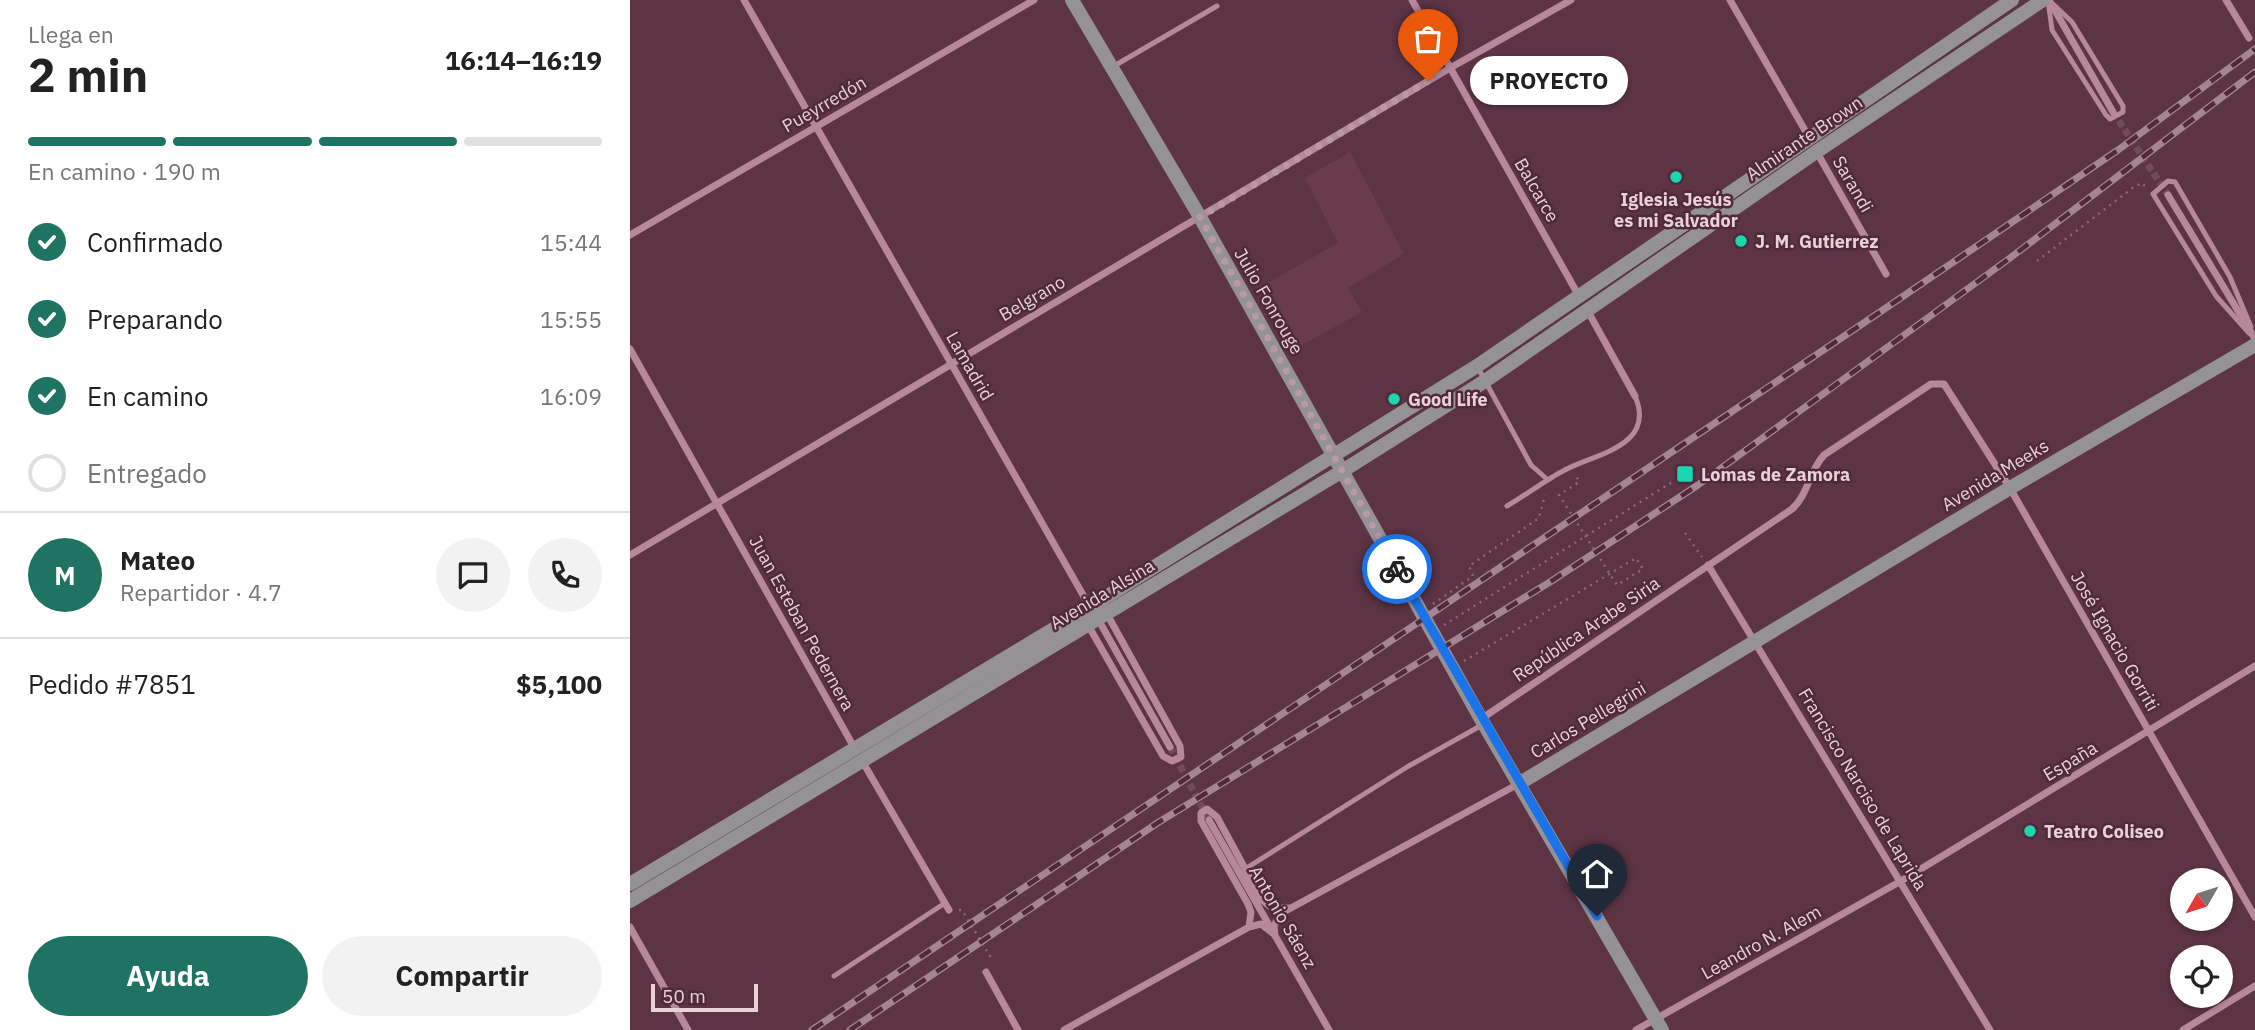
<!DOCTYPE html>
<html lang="es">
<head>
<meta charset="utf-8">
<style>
  :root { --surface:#fff; --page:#f2f2f2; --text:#222; --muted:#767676; --line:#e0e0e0; --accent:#1f7362 }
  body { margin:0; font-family:"IBM Plex Sans",sans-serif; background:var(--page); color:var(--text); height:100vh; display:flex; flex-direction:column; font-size:26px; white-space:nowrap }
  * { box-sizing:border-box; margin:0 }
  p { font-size:23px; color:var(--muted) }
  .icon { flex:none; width:38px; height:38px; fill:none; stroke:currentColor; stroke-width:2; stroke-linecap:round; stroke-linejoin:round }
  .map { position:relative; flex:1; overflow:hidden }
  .drawer { display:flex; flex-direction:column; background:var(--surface); width:630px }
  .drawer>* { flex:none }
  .needle { width:46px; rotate:231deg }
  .fabs { position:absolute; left:1540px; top:868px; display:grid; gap:14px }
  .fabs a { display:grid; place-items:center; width:63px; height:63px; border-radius:50%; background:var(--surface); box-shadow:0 2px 5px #0004; font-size:35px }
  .scale { position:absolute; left:21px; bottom:18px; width:107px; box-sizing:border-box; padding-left:7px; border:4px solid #e9d0d9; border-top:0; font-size:19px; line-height:24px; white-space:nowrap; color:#e9d0d9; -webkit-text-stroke:5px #502a3a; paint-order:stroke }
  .pin { position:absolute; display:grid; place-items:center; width:60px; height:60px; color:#fff; margin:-72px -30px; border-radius:50% 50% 50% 0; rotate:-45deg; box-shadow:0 0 7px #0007 }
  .pin .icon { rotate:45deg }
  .courier { position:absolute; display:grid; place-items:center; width:70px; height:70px; margin:-35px; border:5px solid #1a73e8; border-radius:50%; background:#fff; color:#222; box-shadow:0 2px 9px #0007 }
  .bubble { position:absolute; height:49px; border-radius:24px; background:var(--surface); box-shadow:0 2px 5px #0004; font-size:23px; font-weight:800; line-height:49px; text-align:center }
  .summary em { font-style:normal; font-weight:800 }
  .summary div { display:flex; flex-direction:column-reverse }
  .summary { display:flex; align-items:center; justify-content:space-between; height:119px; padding:0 28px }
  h1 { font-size:46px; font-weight:800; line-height:52px }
  .bar { display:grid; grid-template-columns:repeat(4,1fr); gap:10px 7px; align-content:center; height:84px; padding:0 28px }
  .bar i { height:9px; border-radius:5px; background:var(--line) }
  .bar .active { background:var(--accent) }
  .bar p { grid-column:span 4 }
  .line { display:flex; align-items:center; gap:18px; padding:0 28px; border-top:2px solid var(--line) }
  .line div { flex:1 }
  .round { display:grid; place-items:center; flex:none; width:74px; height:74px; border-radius:37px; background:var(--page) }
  ol { padding:0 28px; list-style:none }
  li { display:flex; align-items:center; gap:21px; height:77px }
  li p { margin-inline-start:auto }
  li .icon { padding:7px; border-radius:50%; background:var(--accent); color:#fff; stroke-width:4 }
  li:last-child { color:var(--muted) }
  li i { width:38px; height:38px; border:4px solid var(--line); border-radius:50% }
  .primary-button { display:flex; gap:14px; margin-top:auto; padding:14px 28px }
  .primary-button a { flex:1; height:80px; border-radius:42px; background:var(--accent); color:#fff; font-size:28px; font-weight:800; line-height:80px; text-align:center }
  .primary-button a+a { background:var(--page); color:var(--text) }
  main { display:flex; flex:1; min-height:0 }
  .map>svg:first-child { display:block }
  .built { fill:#6a3b4e }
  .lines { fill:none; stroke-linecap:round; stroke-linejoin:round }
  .street-tunnel { stroke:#714b5a; stroke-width:7; stroke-dasharray:7 3.5; stroke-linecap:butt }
  .path { stroke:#8b6876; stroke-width:2.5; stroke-dasharray:2 5; stroke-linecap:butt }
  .lane { stroke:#b7889a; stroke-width:5 }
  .street { stroke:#b7889a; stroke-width:7 }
  .secondary { stroke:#959297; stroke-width:14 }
  .rail-casing { stroke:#a68592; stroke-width:7 }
  .rail { stroke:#502a3a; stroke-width:4.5; stroke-dasharray:13; stroke-linecap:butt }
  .done { stroke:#b899a5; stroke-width:7; stroke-dasharray:0 12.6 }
  .route { stroke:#1a73e8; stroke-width:9 }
  .poi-dot { fill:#1cd5b1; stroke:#502a3a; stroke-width:2.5 }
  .labels { text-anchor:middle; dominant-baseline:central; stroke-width:5; stroke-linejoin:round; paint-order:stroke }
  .street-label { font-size:18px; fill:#e9d0d9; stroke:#502a3a }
  .poi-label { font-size:18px; font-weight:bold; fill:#e9d0d9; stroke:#502a3a; text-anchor:start }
</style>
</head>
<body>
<main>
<section class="drawer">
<div class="summary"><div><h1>2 min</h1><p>Llega en</p></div><em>16:14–16:19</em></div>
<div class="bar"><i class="active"></i><i class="active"></i><i class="active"></i><i></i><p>En camino · 190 m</p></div>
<ol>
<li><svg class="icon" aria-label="check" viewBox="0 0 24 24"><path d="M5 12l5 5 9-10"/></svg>Confirmado<p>15:44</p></li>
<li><svg class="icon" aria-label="check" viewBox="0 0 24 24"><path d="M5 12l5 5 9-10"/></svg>Preparando<p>15:55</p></li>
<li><svg class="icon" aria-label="check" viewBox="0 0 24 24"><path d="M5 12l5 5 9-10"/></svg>En camino<p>16:09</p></li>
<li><i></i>Entregado</li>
</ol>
<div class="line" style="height:126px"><b class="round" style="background:var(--accent);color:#fff">M</b><div><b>Mateo</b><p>Repartidor · 4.7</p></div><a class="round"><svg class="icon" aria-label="chat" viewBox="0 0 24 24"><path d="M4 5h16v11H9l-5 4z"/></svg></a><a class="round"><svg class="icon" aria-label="phone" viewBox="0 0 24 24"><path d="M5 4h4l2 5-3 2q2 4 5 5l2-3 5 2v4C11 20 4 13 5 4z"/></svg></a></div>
<div class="line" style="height:91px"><div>Pedido #7851</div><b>$5,100</b></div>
<div class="primary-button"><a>Ayuda</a><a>Compartir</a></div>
</section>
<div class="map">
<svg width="1625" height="1030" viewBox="0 0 1625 1030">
  <rect width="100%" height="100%" fill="#5c3444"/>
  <path class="built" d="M720,152L774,254L718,288L732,312L670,346L634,285L708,243L675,178Z"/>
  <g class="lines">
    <path class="street-tunnel" d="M1483,112L1538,195
      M540,747L579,820"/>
    <path class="path" d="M1407,261L1504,187L1512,183L1516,187
      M1055,533L1072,557
      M803,604L843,576L839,566L909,518L915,495
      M814,625L1055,474
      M834,661L1006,558L1013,569L987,585L929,495L949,482L946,475
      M329,910H332L360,956L359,962"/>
    <path class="lane" d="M1418,0L1422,30L1476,115L1480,119L1493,112V106L1442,22L1424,5
      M484,66L587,6
      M1619,333L1586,296L1523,194L1538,181L1545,182L1600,277L1621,327
      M847,366L901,465L918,480
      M877,506C896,495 914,481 933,471C963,454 1027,447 1005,396
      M615,869L777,767L852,725
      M204,976L315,903"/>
    <path class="street" d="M114,0L461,609
      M782,0L950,298
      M1100,0L1180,139
      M1419,0L1483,112
      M1596,0L1619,38
      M1185,149L1256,274
      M1538,195L1625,339
      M0,235L404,0
      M956,308L1005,396
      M0,349L225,749
      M0,555L820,68L941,0
      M1078,565L1360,1030
      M468,619L540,747
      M458,625L533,756L542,761L551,757L550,746L477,614
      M851,719L1162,509C1178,495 1179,471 1194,455L1301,384H1314L1380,488L1625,917
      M231,759L319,910
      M579,820L699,1030
      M0,927L58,1030
      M619,927L621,912L618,904L571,821V813L577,809L587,817L632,900L642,908H659
      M645,936L644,926L650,914L890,783
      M356,972L388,1030
      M434,1030L619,927L631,924L645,935
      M1006,1030L1271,881L1625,666
      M1553,1030L1625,986"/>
    <path class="secondary" d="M442,0L570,217L851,719L1032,1030
      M890,783L1380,488L1625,345
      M0,884L460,607L847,366L1382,0
      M0,901L714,470L855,381L1186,152L1413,0"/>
    <g class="rail-casing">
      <path id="rail" d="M182,1030L1250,312L1488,150L1625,49
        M220,1030L529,822L920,582L1068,485L1380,258L1625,72"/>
    </g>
    <use href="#rail" class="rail"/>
  </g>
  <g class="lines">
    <path class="done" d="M767,569L570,217L798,81"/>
    <path class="route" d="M767,569L967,916"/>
  </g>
  <g class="poi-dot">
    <circle cx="1046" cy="177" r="7"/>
    <circle cx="1111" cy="241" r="7"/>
    <circle cx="764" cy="399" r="7"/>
    <rect x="1046" y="465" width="18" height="18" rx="3.5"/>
    <circle cx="1400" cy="831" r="7"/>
  </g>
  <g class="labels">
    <g class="street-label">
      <text transform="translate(194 104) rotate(-30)">Pueyrredón</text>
      <text transform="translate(1174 138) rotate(-34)">Almirante Brown</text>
      <text transform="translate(1223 184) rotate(60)">Sarandi</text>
      <text transform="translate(907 190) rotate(60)">Balcarce</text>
      <text transform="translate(402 298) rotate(-30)">Belgrano</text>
      <text transform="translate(639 301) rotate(60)">Julio Fonrouge</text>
      <text transform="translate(340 366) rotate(60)">Lamadrid</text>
      <text transform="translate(1365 475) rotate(-31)">Avenida Meeks</text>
      <text transform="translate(472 594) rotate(-31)">Avenida Alsina</text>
      <text transform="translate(172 623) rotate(61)">Juan Esteban Pedernera</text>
      <text transform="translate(956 629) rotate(-34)">República Arabe Siria</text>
      <text transform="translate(1485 641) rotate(60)">José Ignacio Gorriti</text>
      <text transform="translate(958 720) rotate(-31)">Carlos Pellegrini</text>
      <text transform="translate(1440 761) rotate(-31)">España</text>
      <text transform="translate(1233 789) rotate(59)">Francisco Narciso de Laprida</text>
      <text transform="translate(653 917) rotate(60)">Antonio Sáenz</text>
      <text transform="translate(1131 942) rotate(-29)">Leandro N. Alem</text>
    </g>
    <g class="poi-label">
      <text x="1046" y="199" text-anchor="middle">Iglesia Jesús<tspan x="1046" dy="21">es mi Salvador</tspan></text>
      <text x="1125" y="241">J. M. Gutierrez</text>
      <text x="778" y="399">Good Life</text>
      <text x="1071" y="474">Lomas de Zamora</text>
      <text x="1414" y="831">Teatro Coliseo</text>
    </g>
  </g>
</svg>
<div class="fabs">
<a><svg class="needle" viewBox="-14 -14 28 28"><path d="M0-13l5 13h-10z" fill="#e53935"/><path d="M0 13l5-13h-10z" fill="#767676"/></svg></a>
<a><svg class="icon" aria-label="locate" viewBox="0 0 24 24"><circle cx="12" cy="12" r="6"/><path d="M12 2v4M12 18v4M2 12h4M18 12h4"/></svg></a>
</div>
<div class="scale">50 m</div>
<div class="pin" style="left:798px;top:81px;background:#ea580c"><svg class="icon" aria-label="bag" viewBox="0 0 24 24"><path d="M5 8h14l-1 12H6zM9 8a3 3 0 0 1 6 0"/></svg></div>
<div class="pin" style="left:967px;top:916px;background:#1f2937"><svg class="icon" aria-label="home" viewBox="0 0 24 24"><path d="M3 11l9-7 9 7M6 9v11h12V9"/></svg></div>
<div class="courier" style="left:767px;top:569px"><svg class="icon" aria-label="bike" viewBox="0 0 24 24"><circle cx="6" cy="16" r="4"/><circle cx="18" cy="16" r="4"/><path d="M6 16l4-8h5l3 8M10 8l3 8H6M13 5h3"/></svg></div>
<div class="bubble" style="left:840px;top:56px;width:158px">PROYECTO</div>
</div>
</main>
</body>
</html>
